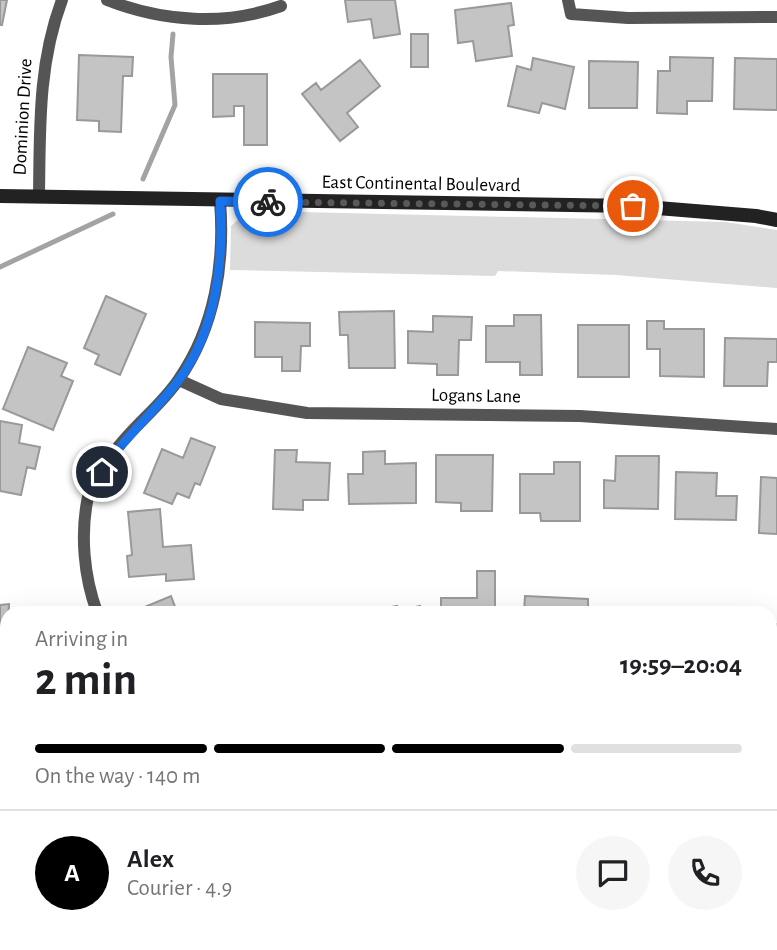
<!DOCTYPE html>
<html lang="en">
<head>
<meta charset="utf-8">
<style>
  :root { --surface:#fff; --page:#f6f6f6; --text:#202124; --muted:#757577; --line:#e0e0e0; --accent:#000 }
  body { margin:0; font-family:"Alegreya Sans",sans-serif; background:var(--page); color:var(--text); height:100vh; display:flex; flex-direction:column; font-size:26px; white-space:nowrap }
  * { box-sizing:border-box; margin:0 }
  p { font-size:23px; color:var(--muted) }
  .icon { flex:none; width:38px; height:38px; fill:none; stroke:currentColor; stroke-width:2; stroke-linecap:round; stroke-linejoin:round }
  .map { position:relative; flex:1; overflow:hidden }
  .drawer { position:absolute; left:0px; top:606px; width:777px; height:345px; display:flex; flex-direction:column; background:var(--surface); border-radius:21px 21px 0 0; box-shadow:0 7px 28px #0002 }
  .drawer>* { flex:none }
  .pin { position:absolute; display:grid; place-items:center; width:60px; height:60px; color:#fff; margin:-30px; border:4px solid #fff; border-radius:50%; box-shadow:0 2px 7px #0007 }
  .courier { position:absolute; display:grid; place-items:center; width:70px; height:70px; margin:-35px; border:5px solid #1a73e8; border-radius:50%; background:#fff; color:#222; box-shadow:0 2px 9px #0007 }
  .headline em { font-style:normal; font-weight:600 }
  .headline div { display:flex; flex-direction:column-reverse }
  .headline { display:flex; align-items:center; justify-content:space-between; height:119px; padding:0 35px }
  h1 { font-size:46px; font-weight:600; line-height:52px }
  .bar { display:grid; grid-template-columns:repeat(4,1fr); gap:10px 7px; align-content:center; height:84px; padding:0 35px }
  .bar i { height:9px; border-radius:5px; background:var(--line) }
  .bar .selected { background:var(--accent) }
  .bar p { grid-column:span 4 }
  .line { display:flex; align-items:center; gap:18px; padding:0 35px; border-top:2px solid var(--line) }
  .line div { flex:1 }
  .round { display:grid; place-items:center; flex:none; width:74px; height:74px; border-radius:37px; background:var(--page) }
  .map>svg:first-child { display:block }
  .green { fill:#dcdcdc }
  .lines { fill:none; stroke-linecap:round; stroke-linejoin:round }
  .stream { stroke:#a3a3a3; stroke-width:5 }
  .building { fill:#c4c4c4; stroke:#999; stroke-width:2 }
  .path { stroke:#777; stroke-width:2.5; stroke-dasharray:2 3.5; stroke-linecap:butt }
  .minor { stroke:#555; stroke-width:12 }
  .secondary { stroke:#222; stroke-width:14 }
  .done { stroke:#595959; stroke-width:7; stroke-dasharray:0 12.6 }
  .route { stroke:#1a73e8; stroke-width:9 }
  .labels { text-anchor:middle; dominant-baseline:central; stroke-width:5; stroke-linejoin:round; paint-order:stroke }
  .street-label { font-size:19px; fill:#000; stroke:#fff }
</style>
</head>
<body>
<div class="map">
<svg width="777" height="950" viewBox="0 0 777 950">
  <rect width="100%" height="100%" fill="#fff"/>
  <path class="green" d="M260,211L726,222L777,230V288L616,275L498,271L495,276L230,270L231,226L245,214Z
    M0,772L7,780V943H132L137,950H0Z"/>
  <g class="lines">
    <path class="stream" d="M143,179L175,105L171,57L173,34
      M0,267L113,214"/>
  </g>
  <path class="building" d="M0,0H7L2,25H0Z
    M345,0H395L400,34L374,38L371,19L348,22Z
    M511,3L514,25L508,26L512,56L476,61L473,41L458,43L455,10Z
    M411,34H428V67H411Z
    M79,55L133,57L132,76H123L121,132L99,131V121L77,120Z
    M670,57L713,58L712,101H687V114L657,113L658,71H670Z
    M533,58L574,67L565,109L542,103L539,113L508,106L517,66L531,70Z
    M735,58L777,59V110L734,109Z
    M360,60L380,86L347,113L358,127L340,141L302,94L316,83L321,90Z
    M589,61L638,62L637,108H589Z
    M213,74H267V145H244V106H234V116L213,117Z
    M106,296L146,314L120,375L95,364L99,355L84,348Z
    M394,311L395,368H349L348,335H340L339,312Z
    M514,315H541L542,375H520V362H486V326H514Z
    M433,316L472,317L471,340H459L458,375H437V364L408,363V331L433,332Z
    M647,321H664V329H704V377L660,376V349H647Z
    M255,322L310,323V346H301L300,371H282V357H255Z
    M578,325H629V377H578Z
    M725,338L777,339V362H768L767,386H724Z
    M28,347L67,363L61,376L73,381L53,430L3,409Z
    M0,421L22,425L19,443L40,447L35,469L27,467L21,495L0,491Z
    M191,438L215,447L200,485L195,483L189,498L177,493L172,504L144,493L162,449L183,458Z
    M275,450H297L296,462L330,463L328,500H303V510L273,509Z
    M385,451V464L416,463V503L349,504L348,474H363V452Z
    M436,455H493L492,511H461V503L436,502Z
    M616,456H659L658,509L604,508V480L615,481Z
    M554,462H580V521H541L540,513H520V474H554Z
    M676,472L717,473L716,496H737L736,520L675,519Z
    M761,477L777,478V534L759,533Z
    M160,509L163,547L191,545L194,579L166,581V574L129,577L127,556L132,555L128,512Z
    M477,571H495V612H441V598H477Z
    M171,596L177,612H142L140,609Z
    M525,596L588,599V612H524Z
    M9,604L7,654L0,655V605Z
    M397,606L398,611L420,606L421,612H364Z
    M770,624H777V677H770Z
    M7,662V712L0,714V665Z
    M770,853L777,864V883L770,888Z
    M777,900V950H760L756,943H770V904Z
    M191,943H235L239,950H195Z
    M338,943H384L386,950H340Z
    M535,943H593L591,950H535Z
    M635,943H663L666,946L661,950H628Z"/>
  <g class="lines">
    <path class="path" d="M0,868L7,870
      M79,943L85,950"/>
    <path class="minor" d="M107,0C163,22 225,26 281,6
      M568,0L571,14L628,18L777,17
      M39,196C40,128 38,64 62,0
      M179,380L221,399L307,413L580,416L777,429
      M97,612C84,577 80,534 88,497C91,483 106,463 115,451C134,425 161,406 179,379C215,327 225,263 220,201
      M770,741H777
      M300,943L303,950"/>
    <path class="secondary" d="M0,196L633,206L756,216L777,220"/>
  </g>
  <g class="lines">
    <path class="done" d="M268,202L633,206"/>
    <path class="route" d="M102,472C123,438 154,413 178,381C216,331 224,262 220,201L268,202"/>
  </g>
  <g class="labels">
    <g class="street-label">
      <text transform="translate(23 117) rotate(-87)">Dominion Drive</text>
      <text transform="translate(421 184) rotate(1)">East Continental Boulevard</text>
      <text transform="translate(476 396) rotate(1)">Logans Lane</text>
    </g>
  </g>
</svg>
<div class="pin" style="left:633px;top:206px;background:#ea580c"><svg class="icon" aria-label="bag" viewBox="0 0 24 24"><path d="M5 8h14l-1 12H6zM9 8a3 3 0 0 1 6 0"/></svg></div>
<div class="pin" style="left:102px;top:472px;background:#1f2937"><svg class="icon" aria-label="home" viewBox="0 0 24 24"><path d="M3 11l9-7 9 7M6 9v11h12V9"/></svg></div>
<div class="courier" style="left:268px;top:202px"><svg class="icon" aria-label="bike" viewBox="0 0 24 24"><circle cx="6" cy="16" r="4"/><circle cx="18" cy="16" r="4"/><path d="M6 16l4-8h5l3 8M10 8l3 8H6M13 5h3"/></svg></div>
<section class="drawer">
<div class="headline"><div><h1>2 min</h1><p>Arriving in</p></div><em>19:59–20:04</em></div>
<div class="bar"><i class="selected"></i><i class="selected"></i><i class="selected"></i><i></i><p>On the way · 140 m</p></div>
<div class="line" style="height:126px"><b class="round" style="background:var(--accent);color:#fff">A</b><div><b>Alex</b><p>Courier · 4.9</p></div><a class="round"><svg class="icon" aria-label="chat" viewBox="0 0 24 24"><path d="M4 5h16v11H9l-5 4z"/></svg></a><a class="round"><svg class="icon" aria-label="phone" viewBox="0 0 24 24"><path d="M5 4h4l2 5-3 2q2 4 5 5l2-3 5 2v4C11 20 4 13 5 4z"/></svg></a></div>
</section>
</div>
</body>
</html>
